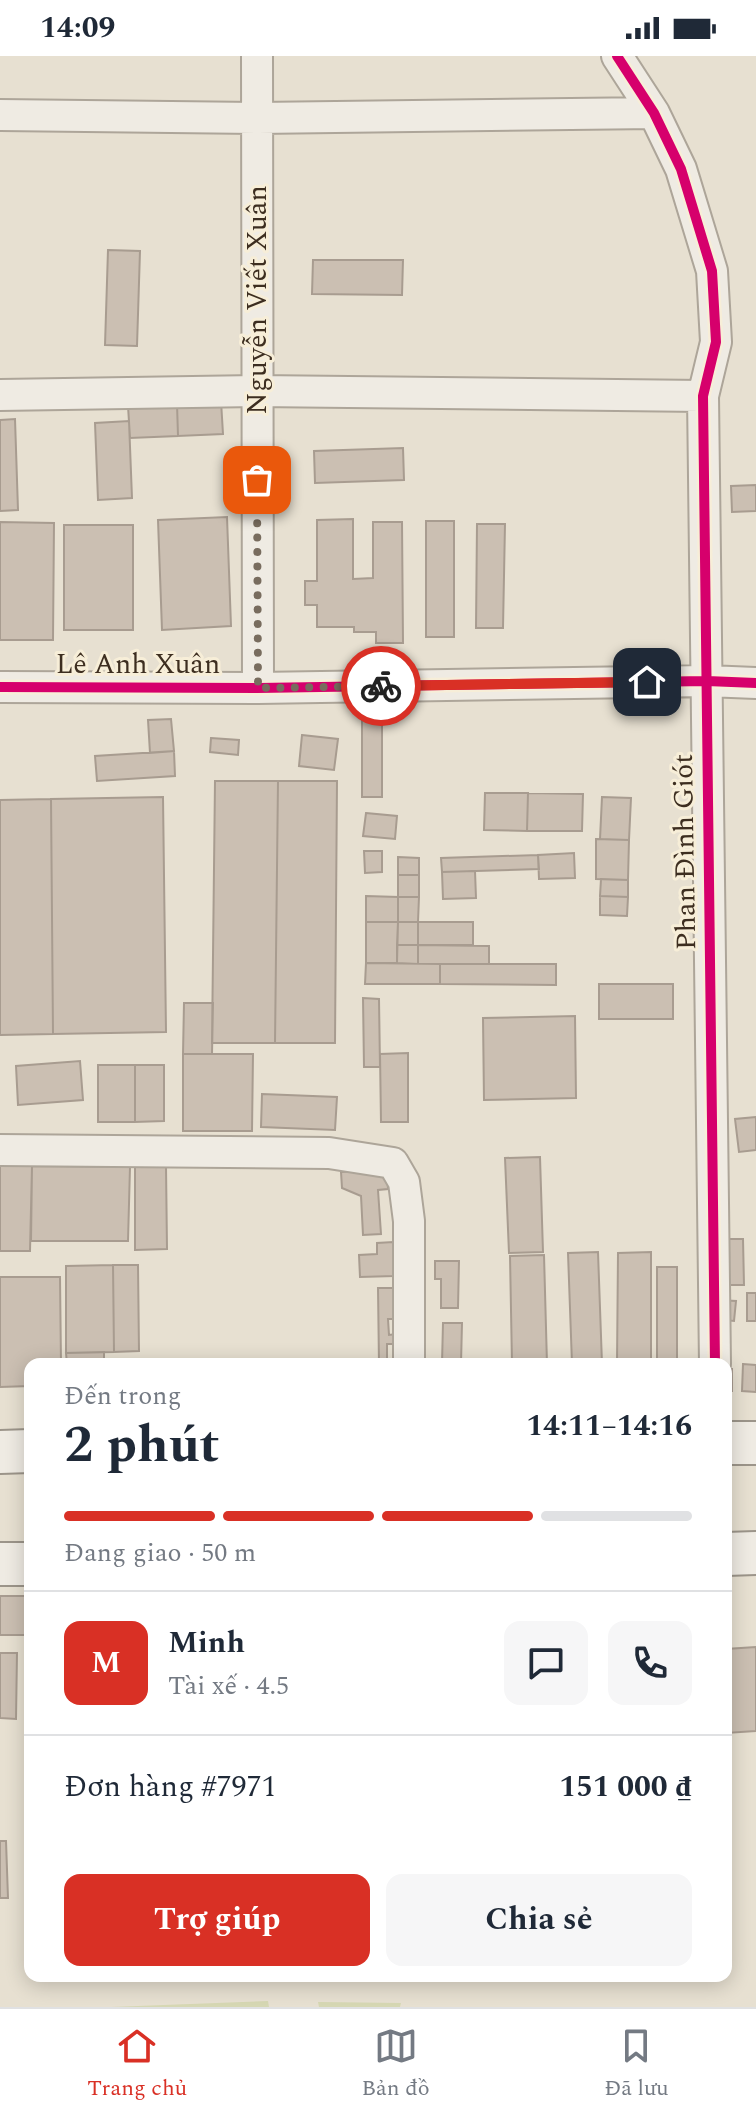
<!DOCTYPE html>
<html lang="vi">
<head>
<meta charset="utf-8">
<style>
  :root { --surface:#fff; --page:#f6f6f7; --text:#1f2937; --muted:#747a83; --line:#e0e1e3; --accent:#d93025 }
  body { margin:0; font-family:Spectral,serif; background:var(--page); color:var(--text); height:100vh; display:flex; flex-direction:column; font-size:30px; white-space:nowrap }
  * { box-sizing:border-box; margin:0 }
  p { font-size:26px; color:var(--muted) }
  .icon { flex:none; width:44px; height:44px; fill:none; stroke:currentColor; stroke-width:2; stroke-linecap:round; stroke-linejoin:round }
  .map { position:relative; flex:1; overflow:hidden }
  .side { position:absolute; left:24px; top:1302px; width:708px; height:624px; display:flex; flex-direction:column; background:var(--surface); border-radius:16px; box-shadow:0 4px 20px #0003 }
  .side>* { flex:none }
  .pin { position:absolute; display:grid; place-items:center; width:68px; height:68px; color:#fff; margin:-34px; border-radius:16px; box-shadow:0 4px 12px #0006 }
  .courier { position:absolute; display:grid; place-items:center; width:80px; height:80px; margin:-40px; border:6px solid #d93025; border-radius:50%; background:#fff; color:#222; box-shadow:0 2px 10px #0007 }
  .headline em { font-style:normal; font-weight:700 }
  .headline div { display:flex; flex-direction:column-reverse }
  .headline { display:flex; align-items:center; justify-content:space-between; height:136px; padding:0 40px }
  h1 { font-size:52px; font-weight:700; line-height:60px }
  .bar { display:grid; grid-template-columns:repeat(4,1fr); gap:12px 8px; align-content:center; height:96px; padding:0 40px }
  .bar i { height:10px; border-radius:6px; background:var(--line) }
  .bar .on { background:var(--accent) }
  .bar p { grid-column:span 4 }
  .line { display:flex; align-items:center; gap:20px; padding:0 40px; border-top:2px solid var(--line) }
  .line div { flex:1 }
  .round { display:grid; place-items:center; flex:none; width:84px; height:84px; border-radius:16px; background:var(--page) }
  .button { display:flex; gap:16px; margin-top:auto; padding:16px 40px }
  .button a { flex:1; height:92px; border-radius:16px; background:var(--accent); color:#fff; font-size:32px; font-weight:700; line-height:92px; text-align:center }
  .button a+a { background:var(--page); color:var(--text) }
  .status { display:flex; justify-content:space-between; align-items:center; height:56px; padding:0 40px; background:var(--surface); direction:ltr }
  .status svg { height:22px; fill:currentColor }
  .dock { display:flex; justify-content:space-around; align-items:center; height:112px; border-top:2px solid var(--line); background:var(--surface); font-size:22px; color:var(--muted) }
  .dock a { display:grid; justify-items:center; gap:4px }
  .dock .on { color:var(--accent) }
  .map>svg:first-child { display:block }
  .green { fill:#d6d7b3 }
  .building { fill:#cbbfb2; stroke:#a89c90; stroke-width:2 }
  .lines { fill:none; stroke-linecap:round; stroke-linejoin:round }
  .minor-casing { stroke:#ada599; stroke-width:34 }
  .secondary-casing { stroke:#9c958a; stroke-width:46 }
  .minor { stroke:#efebe3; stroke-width:30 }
  .secondary { stroke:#efebe3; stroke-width:42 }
  .cycleway-casing { stroke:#f7eed8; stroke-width:15 }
  .cycleway { stroke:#d6006c; stroke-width:10 }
  .done { stroke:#786c5e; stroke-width:8; stroke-dasharray:0 14.4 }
  .route { stroke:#d93025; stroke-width:10 }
  .labels { text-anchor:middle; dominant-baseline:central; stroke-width:6; stroke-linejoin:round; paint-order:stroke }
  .street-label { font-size:28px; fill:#3d2e20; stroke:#f7eed8 }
</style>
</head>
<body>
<div class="status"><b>14:09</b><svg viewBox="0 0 49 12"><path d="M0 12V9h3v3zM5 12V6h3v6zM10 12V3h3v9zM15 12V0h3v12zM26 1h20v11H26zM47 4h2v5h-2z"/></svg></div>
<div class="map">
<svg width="756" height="1951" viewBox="0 0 756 1951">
  <rect width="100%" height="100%" fill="#e7e0d1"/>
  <path class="green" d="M268,1945L269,1951H111Z
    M318,1946L401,1947L400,1951H319Z"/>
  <path class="building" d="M108,194L140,195L137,290L105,289Z
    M313,204H403L402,239L312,238Z
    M221,345L223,378L178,380L177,348Z
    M177,348L178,380L130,382L128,350Z
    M15,363L18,454L0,455V364Z
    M129,365L132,442L98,444L95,367Z
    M403,392L404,424L315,427L314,395Z
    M756,429V455L732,456L731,430Z
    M227,461L231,570L162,574L158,464Z
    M353,463V523L373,522V466H402L403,587H376V576H354V571H317V549H305V525H317V464Z
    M426,465H454V581H426Z
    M0,466L54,467L53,584H0Z
    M477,468H505L503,572H476Z
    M64,469H133V574H64Z
    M362,657H382V741H362Z
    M171,663L174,695L150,697L148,664Z
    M302,679L338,683L334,714L299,710Z
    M211,682L239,684L238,699L210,696Z
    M174,695L175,720L97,725L95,700Z
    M215,725H278L275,987H212Z
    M278,725H337L335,987H275Z
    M485,737H528L527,775L484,774Z
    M528,737L583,738L582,775H527Z
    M163,741L166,976L53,978L51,743Z
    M602,741L631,742L629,784L600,783Z
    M51,743L53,978L0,979V744Z
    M366,757L397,760L395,783L363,780Z
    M596,783L629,784L628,824L596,823Z
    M364,795H382V816L365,817Z
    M574,797L575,822L539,823L538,799Z
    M538,799L539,813L442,816L441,802Z
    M398,801L419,802V819H398Z
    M475,815L476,842L443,843L442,816Z
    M398,819H419V841H398Z
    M601,823L628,824V841L600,840Z
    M366,840L398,841V866H366Z
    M600,840L628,841L627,860L600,859Z
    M398,841H419L418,866H398Z
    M366,866H398L397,907H366Z
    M398,866H418V889H397Z
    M418,866H473V889H418Z
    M397,889H418V908L397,907Z
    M418,889L489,890V908H418Z
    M366,907L440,908V928H365Z
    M440,908H556V929L440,928Z
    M599,928H673V963H599Z
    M363,942L379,943L380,1011H364Z
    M184,947H213L212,998H183Z
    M575,960L576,1042L484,1044L483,962Z
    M408,997V1066H381L380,998Z
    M183,998H253L252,1075H183Z
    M80,1005L83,1044L18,1049L16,1010Z
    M98,1009H135V1066H98Z
    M135,1009H164V1065L135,1066Z
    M262,1038L337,1041L335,1074L261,1071Z
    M756,1061V1094L739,1096L735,1063Z
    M540,1101L543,1196L509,1197L505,1102Z
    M0,1109L32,1110L30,1195H0Z
    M32,1110L130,1111L128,1185H31Z
    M166,1110L167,1193L135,1194V1111Z
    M387,1113L388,1133L378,1134L381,1178L363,1179L361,1140L342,1132L341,1116Z
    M714,1183H743L744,1229H715Z
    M393,1186L394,1220L360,1221L359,1199L377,1198V1187Z
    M598,1196L602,1308H572L568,1197Z
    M651,1196V1308H617L618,1197Z
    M544,1199L547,1308H512L510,1200Z
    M435,1205H459L458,1252H441V1223H435Z
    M113,1209L114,1296L66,1297V1210Z
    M113,1209H138L139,1295L114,1296Z
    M657,1211H677V1308H657Z
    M0,1221H60L61,1308H30V1330L0,1331Z
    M378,1232H394V1245L402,1263H388L389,1279L397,1278V1288H387V1308H379Z
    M747,1237H756V1265H747Z
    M717,1244L736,1245L734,1265L715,1263Z
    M443,1267H462L461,1308H442Z
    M104,1296V1308H67L66,1297Z
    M743,1308L756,1309V1336L742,1335Z
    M726,1313H732V1335H726Z
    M0,1540H30V1579H0Z
    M756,1591V1675L726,1677V1593Z
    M0,1597H17L16,1663L0,1662Z
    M726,1690H729L730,1736H726Z
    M0,1785H6L8,1842H0Z"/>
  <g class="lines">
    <g class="minor-casing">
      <path id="minor" d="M257,0L258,632
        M617,0L654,57L681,113L712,215L716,286L703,340L715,1308
        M0,59L258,62L654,57
        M0,339L257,335L703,340
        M0,631L258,632L707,625L756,627
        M0,1094L329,1097L393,1107L404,1126L409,1165V1308"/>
    </g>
    <g class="secondary-casing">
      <path id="secondary" d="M726,1387H756
        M0,1396L30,1395
        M726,1498L756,1497
        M0,1508H30"/>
    </g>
    <use href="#minor" class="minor"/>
    <use href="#secondary" class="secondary"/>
    <g class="cycleway-casing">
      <path id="cycleway" d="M617,0L654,57L681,113L712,215L716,286L703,340L715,1308
        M0,631L258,632L707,625L756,627"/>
    </g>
    <use href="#cycleway" class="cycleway"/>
  </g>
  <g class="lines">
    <path class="done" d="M257,424L258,632L381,630"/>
    <path class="route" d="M381,630L647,626"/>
  </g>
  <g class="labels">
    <g class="street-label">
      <text transform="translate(257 244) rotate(-90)">Nguyễn Viết Xuân</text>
      <text x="138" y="608">Lê Anh Xuân</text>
      <text transform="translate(685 796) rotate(-91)">Phan Đình Giót</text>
    </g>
  </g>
</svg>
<div class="pin" style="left:257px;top:424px;background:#ea580c"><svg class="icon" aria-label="bag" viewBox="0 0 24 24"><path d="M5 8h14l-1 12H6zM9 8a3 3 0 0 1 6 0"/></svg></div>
<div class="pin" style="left:647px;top:626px;background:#1f2937"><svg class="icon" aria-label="home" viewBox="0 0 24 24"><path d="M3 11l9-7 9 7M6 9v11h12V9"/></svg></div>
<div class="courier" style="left:381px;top:630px"><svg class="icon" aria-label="bike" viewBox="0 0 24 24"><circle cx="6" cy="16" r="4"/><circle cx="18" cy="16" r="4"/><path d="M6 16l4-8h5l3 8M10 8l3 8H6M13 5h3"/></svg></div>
<section class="side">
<div class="headline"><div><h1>2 phút</h1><p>Đến trong</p></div><em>14:11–14:16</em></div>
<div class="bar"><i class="on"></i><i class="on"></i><i class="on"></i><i></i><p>Đang giao · 50 m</p></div>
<div class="line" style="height:144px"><b class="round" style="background:var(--accent);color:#fff">M</b><div><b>Minh</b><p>Tài xế · 4.5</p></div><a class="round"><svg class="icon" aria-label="chat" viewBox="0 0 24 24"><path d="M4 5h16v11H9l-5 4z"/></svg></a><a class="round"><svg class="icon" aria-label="phone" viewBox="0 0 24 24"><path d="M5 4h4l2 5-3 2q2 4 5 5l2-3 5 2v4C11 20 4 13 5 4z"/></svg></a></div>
<div class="line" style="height:104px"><div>Đơn hàng #7971</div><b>151 000 ₫</b></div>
<div class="button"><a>Trợ giúp</a><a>Chia sẻ</a></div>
</section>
</div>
<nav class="dock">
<a class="on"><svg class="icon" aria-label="home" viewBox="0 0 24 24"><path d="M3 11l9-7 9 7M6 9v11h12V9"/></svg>Trang chủ</a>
<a><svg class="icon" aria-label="map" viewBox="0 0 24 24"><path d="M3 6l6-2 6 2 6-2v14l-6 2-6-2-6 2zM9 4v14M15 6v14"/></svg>Bản đồ</a>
<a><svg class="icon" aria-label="saved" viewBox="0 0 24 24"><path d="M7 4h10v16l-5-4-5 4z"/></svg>Đã lưu</a>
</nav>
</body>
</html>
